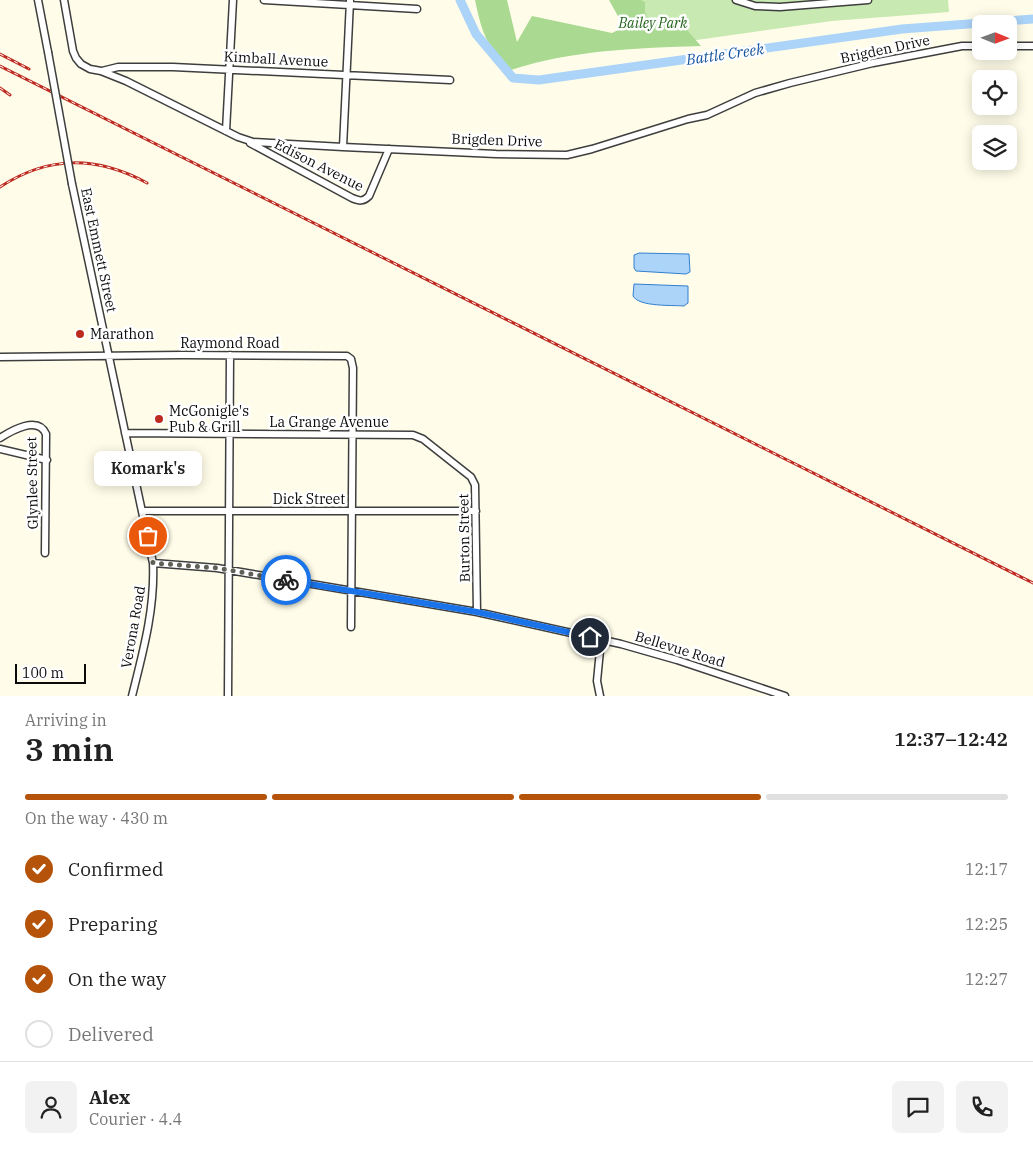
<!DOCTYPE html>
<html lang="en">
<head>
<meta charset="utf-8">
<style>
  :root { --surface:#fff; --page:#f2f2f2; --text:#222; --muted:#767676; --line:#e0e0e0; --accent:#b45309 }
  body { margin:0; font-family:"IBM Plex Serif",serif; background:var(--page); color:var(--text); height:100vh; display:flex; flex-direction:column; font-size:19px; white-space:nowrap }
  * { box-sizing:border-box; margin:0 }
  p { font-size:16px; color:var(--muted) }
  .icon { flex:none; width:28px; height:28px; fill:none; stroke:currentColor; stroke-width:2; stroke-linecap:round; stroke-linejoin:round }
  .map { position:relative; height:696px; overflow:hidden }
  .side { display:flex; flex-direction:column; background:var(--surface); flex:1 }
  .side>* { flex:none }
  .needle { width:32px; rotate:91deg }
  .tools { position:absolute; left:972px; top:15px; display:grid; gap:10px }
  .tools a { display:grid; place-items:center; width:45px; height:45px; border-radius:8px; background:var(--surface); box-shadow:0 2px 12px #0003; font-size:25px }
  .scale { position:absolute; left:15px; bottom:12px; width:71px; box-sizing:border-box; padding-left:5px; border:2px solid #0b0b0b; border-top:0; font-size:14px; line-height:18px; white-space:nowrap; color:#0b0b0b; -webkit-text-stroke:4px #fff; paint-order:stroke }
  .pin { position:absolute; display:grid; place-items:center; width:42px; height:42px; color:#fff; margin:-21px; border:2px solid #fff; border-radius:50%; box-shadow:0 1px 5px #0007 }
  .courier { position:absolute; display:grid; place-items:center; width:50px; height:50px; margin:-25px; border:4px solid #1a73e8; border-radius:50%; background:#fff; color:#222; box-shadow:0 1px 6px #0007 }
  .bubble { position:absolute; height:35px; border-radius:8px; background:var(--surface); box-shadow:0 2px 12px #0003; font-size:16px; font-weight:600; line-height:35px; text-align:center }
  .overview em { font-style:normal; font-weight:600 }
  .overview div { display:flex; flex-direction:column-reverse }
  .overview { display:flex; align-items:center; justify-content:space-between; height:85px; padding:0 25px }
  h1 { font-size:32px; font-weight:600; line-height:38px }
  .bar { display:grid; grid-template-columns:repeat(4,1fr); gap:8px 5px; align-content:center; height:60px; padding:0 25px }
  .bar i { height:6px; border-radius:4px; background:var(--line) }
  .bar .active { background:var(--accent) }
  .bar p { grid-column:span 4 }
  .line { display:flex; align-items:center; gap:12px; padding:0 25px; border-top:1px solid var(--line) }
  .line div { flex:1 }
  .round { display:grid; place-items:center; flex:none; width:52px; height:52px; border-radius:8px; background:var(--page) }
  ol { padding:0 25px; list-style:none }
  li { display:flex; align-items:center; gap:15px; height:55px }
  li p { margin-inline-start:auto }
  li .icon { padding:5px; border-radius:50%; background:var(--accent); color:#fff; stroke-width:4 }
  li:last-child { color:var(--muted) }
  li i { width:28px; height:28px; border:2px solid var(--line); border-radius:50% }
  .map>svg:first-child { display:block }
  .green { fill:#c9e9b2 }
  .forest { fill:#aada91 }
  .water { fill:#acd3f8; stroke:#3180d0 }
  .lines { fill:none; stroke-linecap:round; stroke-linejoin:round }
  .river { stroke:#acd3f8; stroke-width:9 }
  .minor-casing { stroke:#3e3e3e; stroke-width:9 }
  .minor { stroke:#fff; stroke-width:6 }
  .rail-casing { stroke:#bd2a20; stroke-width:3 }
  .rail { stroke:#fff; stroke-width:1; stroke-dasharray:4; stroke-linecap:butt }
  .minor-bridge-casing { stroke:#3e3e3e; stroke-width:9; stroke-linecap:butt }
  .minor-bridge { stroke:#fff; stroke-width:6 }
  .done { stroke:#606059; stroke-width:5; stroke-dasharray:0 9 }
  .route { stroke:#1a73e8; stroke-width:6 }
  .poi-dot { fill:#bd2a20; stroke:#fff; stroke-width:2 }
  .labels { text-anchor:middle; dominant-baseline:central; stroke-width:5; stroke-linejoin:round; paint-order:stroke }
  .park-label { font-size:14px; font-style:italic; fill:#22631b; stroke:#fff }
  .street-label { font-size:14px; fill:#0b0b0b; stroke:#fff }
  .poi-label { font-size:14px; fill:#0b0b0b; stroke:#fff; text-anchor:start }
  .water-label { font-size:15px; font-style:italic; fill:#12529e; stroke:#fff }
</style>
</head>
<body>
<div class="map">
<svg width="1033" height="696" viewBox="0 0 1033 696">
  <rect width="100%" height="100%" fill="#fffde9"/>
  <path class="green" d="M612,0H948L949,12L832,21L640,48Z"/>
  <path class="forest" d="M475,0H507L517,42L532,16L612,33L624,27L609,0H641L645,2V12L652,26L681,23L701,46C637,48 572,50 511,70C486,46 482,33 475,0Z"/>
  <path class="water" d="M639,253L689,254L690,272L686,274L636,271L634,268V255Z
    M634,284L688,286V303L684,306C672,305 639,307 633,296Z"/>
  <g class="lines">
    <path class="river" d="M460,0L476,34L513,78L539,80L902,29L1033,19"/>
    <g class="minor-casing">
      <path id="minor" d="M38,0L48,52
        M64,0L73,51L76,58L81,64L90,69L101,71L126,81L238,137L253,142L343,147L496,154L567,155L592,149L688,119L707,115L755,93L790,83L873,63L962,46H981
        M264,0L417,9
        M736,0L755,6L780,7L868,0
        M1009,46H1033
        M102,71L118,67H173L450,80
        M226,131L233,0
        M250,143L352,198C359,201 363,202 369,196L389,149
        M343,147L350,1
        M72,184L153,563C155,609 143,652 132,696
        M0,357L182,355L347,356L351,359L353,368L351,627
        M125,433L413,435L423,439L471,477L475,485L477,612
        M0,438C11,431 38,415 46,434L45,553
        M0,449L47,460
        M143,511H476
        M153,563L217,568L477,612L621,644L677,660L785,696
        M228,696L230,355
        M600,696L597,681L601,640"/>
    </g>
    <use href="#minor" class="minor"/>
    <g class="rail-casing">
      <path id="rail" d="M0,54L29,69
        M0,66L1033,583
        M0,88L10,95
        M0,187C49,155 97,156 147,183"/>
    </g>
    <use href="#rail" class="rail"/>
    <g class="minor-bridge-casing">
      <path id="minor-bridge" d="M48,52L72,184"/>
    </g>
    <use href="#minor-bridge" class="minor-bridge"/>
  </g>
  <g class="lines">
    <path class="done" d="M148,536L153,563L217,568L286,580"/>
    <path class="route" d="M286,580L477,612L590,637"/>
  </g>
  <g class="poi-dot">
    <circle cx="80" cy="334" r="5"/>
    <circle cx="159" cy="419" r="5"/>
  </g>
  <g class="labels">
    <g class="park-label">
      <text x="653" y="23">Bailey Park</text>
    </g>
    <g class="street-label">
      <text transform="translate(885 49) rotate(-12)">Brigden Drive</text>
      <text transform="translate(276 59) rotate(3)">Kimball Avenue</text>
      <text transform="translate(497 140) rotate(2)">Brigden Drive</text>
      <text transform="translate(319 165) rotate(27)">Edison Avenue</text>
      <text transform="translate(99 250) rotate(78)">East Emmett Street</text>
      <text x="230" y="343">Raymond Road</text>
      <text x="329" y="422">La Grange Avenue</text>
      <text transform="translate(32 483) rotate(-91)">Glynlee Street</text>
      <text x="309" y="499">Dick Street</text>
      <text transform="translate(464 538) rotate(-91)">Burton Street</text>
      <text transform="translate(133 627) rotate(-80)">Verona Road</text>
      <text transform="translate(680 649) rotate(17)">Bellevue Road</text>
    </g>
    <g class="poi-label">
      <text x="90" y="334">Marathon</text>
      <text x="169" y="411">McGonigle's<tspan x="169" dy="16">Pub &amp; Grill</tspan></text>
    </g>
    <g class="water-label">
      <text transform="translate(725 54) rotate(-8)">Battle Creek</text>
    </g>
  </g>
</svg>
<div class="tools">
<a><svg class="needle" viewBox="-14 -14 28 28"><path d="M0-13l5 13h-10z" fill="#e53935"/><path d="M0 13l5-13h-10z" fill="#767676"/></svg></a>
<a><svg class="icon" aria-label="locate" viewBox="0 0 24 24"><circle cx="12" cy="12" r="6"/><path d="M12 2v4M12 18v4M2 12h4M18 12h4"/></svg></a>
<a><svg class="icon" aria-label="layers" viewBox="0 0 24 24"><path d="M12 4l9 5-9 5-9-5zM3 14l9 5 9-5"/></svg></a>
</div>
<div class="scale">100 m</div>
<div class="pin" style="left:148px;top:536px;background:#ea580c"><svg class="icon" aria-label="bag" viewBox="0 0 24 24"><path d="M5 8h14l-1 12H6zM9 8a3 3 0 0 1 6 0"/></svg></div>
<div class="pin" style="left:590px;top:637px;background:#1f2937"><svg class="icon" aria-label="home" viewBox="0 0 24 24"><path d="M3 11l9-7 9 7M6 9v11h12V9"/></svg></div>
<div class="courier" style="left:286px;top:580px"><svg class="icon" aria-label="bike" viewBox="0 0 24 24"><circle cx="6" cy="16" r="4"/><circle cx="18" cy="16" r="4"/><path d="M6 16l4-8h5l3 8M10 8l3 8H6M13 5h3"/></svg></div>
<div class="bubble" style="left:94px;top:451px;width:108px">Komark's</div>
</div>
<section class="side">
<div class="overview"><div><h1>3 min</h1><p>Arriving in</p></div><em>12:37–12:42</em></div>
<div class="bar"><i class="active"></i><i class="active"></i><i class="active"></i><i></i><p>On the way · 430 m</p></div>
<ol>
<li><svg class="icon" aria-label="check" viewBox="0 0 24 24"><path d="M5 12l5 5 9-10"/></svg>Confirmed<p>12:17</p></li>
<li><svg class="icon" aria-label="check" viewBox="0 0 24 24"><path d="M5 12l5 5 9-10"/></svg>Preparing<p>12:25</p></li>
<li><svg class="icon" aria-label="check" viewBox="0 0 24 24"><path d="M5 12l5 5 9-10"/></svg>On the way<p>12:27</p></li>
<li><i></i>Delivered</li>
</ol>
<div class="line" style="height:90px"><a class="round"><svg class="icon" aria-label="person" viewBox="0 0 24 24"><circle cx="12" cy="8" r="4"/><path d="M4 21q1-7 8-7t8 7"/></svg></a><div><b>Alex</b><p>Courier · 4.4</p></div><a class="round"><svg class="icon" aria-label="chat" viewBox="0 0 24 24"><path d="M4 5h16v11H9l-5 4z"/></svg></a><a class="round"><svg class="icon" aria-label="phone" viewBox="0 0 24 24"><path d="M5 4h4l2 5-3 2q2 4 5 5l2-3 5 2v4C11 20 4 13 5 4z"/></svg></a></div>
</section>
</body>
</html>
